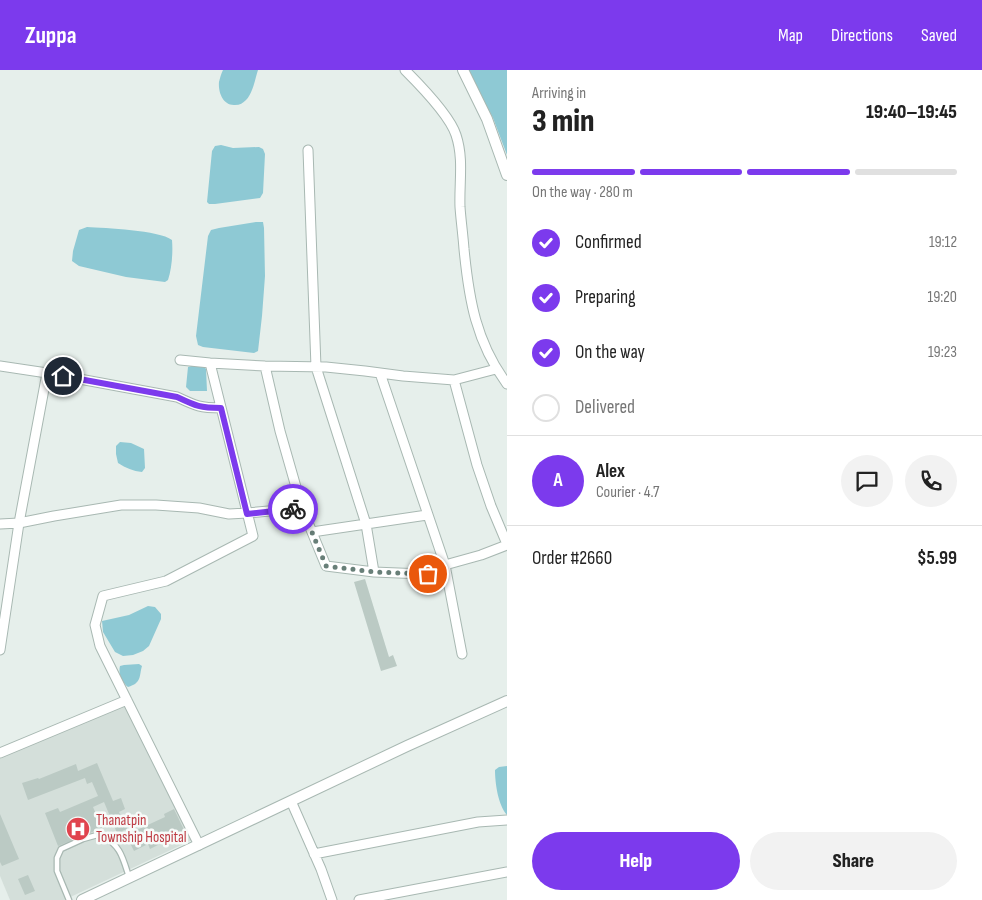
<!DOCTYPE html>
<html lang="en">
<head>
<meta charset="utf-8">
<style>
  :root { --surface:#fff; --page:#f2f2f2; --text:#222; --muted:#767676; --line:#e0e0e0; --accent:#7c3aed }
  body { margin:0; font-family:"Sofia Sans Condensed",sans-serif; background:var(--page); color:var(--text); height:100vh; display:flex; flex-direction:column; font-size:19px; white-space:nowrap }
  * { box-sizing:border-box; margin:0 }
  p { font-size:16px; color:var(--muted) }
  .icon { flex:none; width:28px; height:28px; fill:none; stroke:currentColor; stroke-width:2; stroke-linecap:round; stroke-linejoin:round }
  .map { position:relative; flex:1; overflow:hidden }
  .details { display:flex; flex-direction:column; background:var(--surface); width:475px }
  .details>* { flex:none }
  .pin { position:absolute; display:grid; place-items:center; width:42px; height:42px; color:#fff; margin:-21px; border:2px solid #fff; border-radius:50%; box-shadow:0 1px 5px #0007 }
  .courier { position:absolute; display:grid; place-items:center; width:50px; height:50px; margin:-25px; border:4px solid #7c3aed; border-radius:50%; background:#fff; color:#222; box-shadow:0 1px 6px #0007 }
  .head em { font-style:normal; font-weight:800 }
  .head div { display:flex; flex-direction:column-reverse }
  .head { display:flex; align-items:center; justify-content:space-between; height:85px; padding:0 25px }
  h1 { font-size:32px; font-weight:800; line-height:38px }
  .bar { display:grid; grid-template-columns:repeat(4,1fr); gap:8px 5px; align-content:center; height:60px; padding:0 25px }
  .bar i { height:6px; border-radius:4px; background:var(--line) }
  .bar .active { background:var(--accent) }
  .bar p { grid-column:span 4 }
  .line { display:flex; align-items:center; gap:12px; padding:0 25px; border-top:1px solid var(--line) }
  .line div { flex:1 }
  .round { display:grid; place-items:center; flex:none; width:52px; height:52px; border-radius:26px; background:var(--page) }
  ol { padding:0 25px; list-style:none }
  li { display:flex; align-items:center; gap:15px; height:55px }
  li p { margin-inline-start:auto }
  li .icon { padding:5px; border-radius:50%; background:var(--accent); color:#fff; stroke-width:4 }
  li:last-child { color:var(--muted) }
  li i { width:28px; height:28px; border:2px solid var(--line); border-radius:50% }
  .action { display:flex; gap:10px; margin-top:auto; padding:10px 25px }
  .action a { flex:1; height:58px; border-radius:30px; background:var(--accent); color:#fff; font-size:20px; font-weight:800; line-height:58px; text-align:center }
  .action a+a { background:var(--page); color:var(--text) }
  header { display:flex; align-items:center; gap:30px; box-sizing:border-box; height:70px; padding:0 25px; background:var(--accent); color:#fff }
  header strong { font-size:24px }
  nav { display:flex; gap:28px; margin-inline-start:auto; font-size:18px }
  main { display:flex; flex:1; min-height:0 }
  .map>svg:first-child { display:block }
  .built { fill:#d4dfda }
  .water { fill:#8ec9d4 }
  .building { fill:#bbcac4 }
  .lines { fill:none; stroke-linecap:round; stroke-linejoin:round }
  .service-casing { stroke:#a8b8b2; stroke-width:7 }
  .minor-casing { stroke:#a8b8b2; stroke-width:11 }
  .tertiary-casing { stroke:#a8b8b2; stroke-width:12 }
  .service { stroke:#fff; stroke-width:4.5 }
  .minor { stroke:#fff; stroke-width:9 }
  .tertiary { stroke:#fff; stroke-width:10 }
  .done { stroke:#687f78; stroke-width:5; stroke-dasharray:0 9 }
  .route { stroke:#7c3aed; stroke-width:6 }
  .labels { text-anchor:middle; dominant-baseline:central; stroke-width:5; stroke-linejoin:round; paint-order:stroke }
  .health-label { font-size:15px; fill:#be3a42; stroke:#f7fbf9; text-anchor:start }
</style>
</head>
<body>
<header>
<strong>Zuppa</strong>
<nav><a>Map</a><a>Directions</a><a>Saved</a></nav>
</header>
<main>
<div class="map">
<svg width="507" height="830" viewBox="0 0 507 830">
  <rect width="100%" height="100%" fill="#e6efeb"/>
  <path class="built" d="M125,635L192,770L64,830H10L0,806V687Z"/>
  <path class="water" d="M223,0H258C255,9 253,23 246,30C243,33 240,35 235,35C223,36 218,22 219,12C220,8 221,4 223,0Z
    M467,0H507V85L493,48Z
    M221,75L233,78L259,77L263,79L265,84L263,123L260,128L215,134H209L207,132L212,81L215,76Z
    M256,152H263L264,158L265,206L262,246L258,281L254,283L203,277L198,275L196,266L208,166L211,160L219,158Z
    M87,157C105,158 159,160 172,170C173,182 172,198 168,210L165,212L126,207L79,196L72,191L73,181L79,160Z
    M195,295H202L206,299L207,321H190L186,317L188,297Z
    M120,372L131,373L144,379L145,398L142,402C133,401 126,398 118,393L116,384V376Z
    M148,536L155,537L161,544V549L149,576L143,581L133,585L123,586L115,582L103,562L102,551L129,545Z
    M139,594L142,596C139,606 142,613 128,617C122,612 118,604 120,596L124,595Z
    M507,696V745C498,735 495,713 495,700L499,697Z"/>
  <path class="building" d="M365,509L389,587L393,585L397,596L381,601L354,512Z
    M97,693L113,731L121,728L125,739L119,742L127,759L117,763L104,732L93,737L102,758L58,776L45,743L58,738L60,742L98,726L92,712L87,714L85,708L28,730L22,713L38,708L39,709L76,694L78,701Z
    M174,739L185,762L174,767L172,763L156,770L158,775L150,779L148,774L134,781L126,765L165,747L164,744Z
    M0,744L19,789L2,796L0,792Z
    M28,805L35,821L25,825L18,809Z"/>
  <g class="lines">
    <g class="service-casing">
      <path id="service" d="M69,830L57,801V788L61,779L83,769L101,764C121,777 122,785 129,807"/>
    </g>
    <g class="minor-casing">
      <path id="minor" d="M405,0C420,15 450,46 456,65C464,89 459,113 460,137C461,151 463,165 464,179C469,230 476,272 507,314
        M308,80L316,297L366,454L374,502
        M180,290L210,293L265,296L326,297L365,301L403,306L454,310L496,299
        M0,296L47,303L177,327C196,336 200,338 221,338
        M265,296L280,361L302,438L326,496L374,502L447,505
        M380,303L445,495L462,584
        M454,310L477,395L491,436L507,474
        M0,454L19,453L54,446L121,435H156L199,438L229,444L247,443L302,438
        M312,462L427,445
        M445,495L481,485L507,475
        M0,580L19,453L47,303
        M0,683L127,630
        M291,731L321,799L332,830
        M199,775L100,576L95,555L103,526L166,511L253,466L210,293
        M314,784L478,752L507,750
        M359,830L507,802"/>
    </g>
    <g class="tertiary-casing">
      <path id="tertiary" d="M463,0L487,49L507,105
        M82,830L407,676L507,631"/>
    </g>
    <use href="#service" class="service"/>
    <use href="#minor" class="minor"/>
    <use href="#tertiary" class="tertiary"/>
  </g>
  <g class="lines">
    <path class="done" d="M293,439L302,438L326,496L374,502L428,504"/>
    <path class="route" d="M63,306L177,327C196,336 200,338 221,338L247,444L293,439"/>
  </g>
  <defs>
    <g id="hospital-disc" transform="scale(1.25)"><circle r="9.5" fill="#e0444e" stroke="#f7fbf9"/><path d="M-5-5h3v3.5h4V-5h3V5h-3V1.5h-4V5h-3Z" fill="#fff"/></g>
  </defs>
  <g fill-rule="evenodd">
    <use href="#hospital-disc" x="78" y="759"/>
  </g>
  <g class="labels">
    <g class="health-label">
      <text x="96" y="750">Thanatpin<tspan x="96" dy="17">Township Hospital</tspan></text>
    </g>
  </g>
</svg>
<div class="pin" style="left:428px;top:504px;background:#ea580c"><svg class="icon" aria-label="bag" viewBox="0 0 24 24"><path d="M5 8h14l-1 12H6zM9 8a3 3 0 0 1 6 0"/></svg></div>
<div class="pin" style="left:63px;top:306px;background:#1f2937"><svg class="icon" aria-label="home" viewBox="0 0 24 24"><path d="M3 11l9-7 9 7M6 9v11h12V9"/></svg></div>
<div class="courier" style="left:293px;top:439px"><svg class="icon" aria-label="bike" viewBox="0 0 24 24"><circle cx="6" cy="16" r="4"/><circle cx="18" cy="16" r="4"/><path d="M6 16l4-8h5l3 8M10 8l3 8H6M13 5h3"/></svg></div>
</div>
<section class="details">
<div class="head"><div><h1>3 min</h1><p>Arriving in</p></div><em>19:40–19:45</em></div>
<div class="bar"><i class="active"></i><i class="active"></i><i class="active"></i><i></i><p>On the way · 280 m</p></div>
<ol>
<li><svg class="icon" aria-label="check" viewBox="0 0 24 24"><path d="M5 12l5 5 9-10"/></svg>Confirmed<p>19:12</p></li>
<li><svg class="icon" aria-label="check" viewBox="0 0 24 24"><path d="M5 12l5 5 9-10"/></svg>Preparing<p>19:20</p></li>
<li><svg class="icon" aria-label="check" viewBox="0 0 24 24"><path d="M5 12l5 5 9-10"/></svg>On the way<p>19:23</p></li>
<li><i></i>Delivered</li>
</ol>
<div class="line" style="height:90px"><b class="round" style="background:var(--accent);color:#fff">A</b><div><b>Alex</b><p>Courier · 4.7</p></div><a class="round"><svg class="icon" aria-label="chat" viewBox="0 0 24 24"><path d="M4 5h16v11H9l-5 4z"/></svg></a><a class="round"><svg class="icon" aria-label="phone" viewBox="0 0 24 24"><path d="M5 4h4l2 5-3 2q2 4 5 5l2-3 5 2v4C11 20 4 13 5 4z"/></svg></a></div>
<div class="line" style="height:65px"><div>Order #2660</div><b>$5.99</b></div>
<div class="action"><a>Help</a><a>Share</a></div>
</section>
</main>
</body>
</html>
